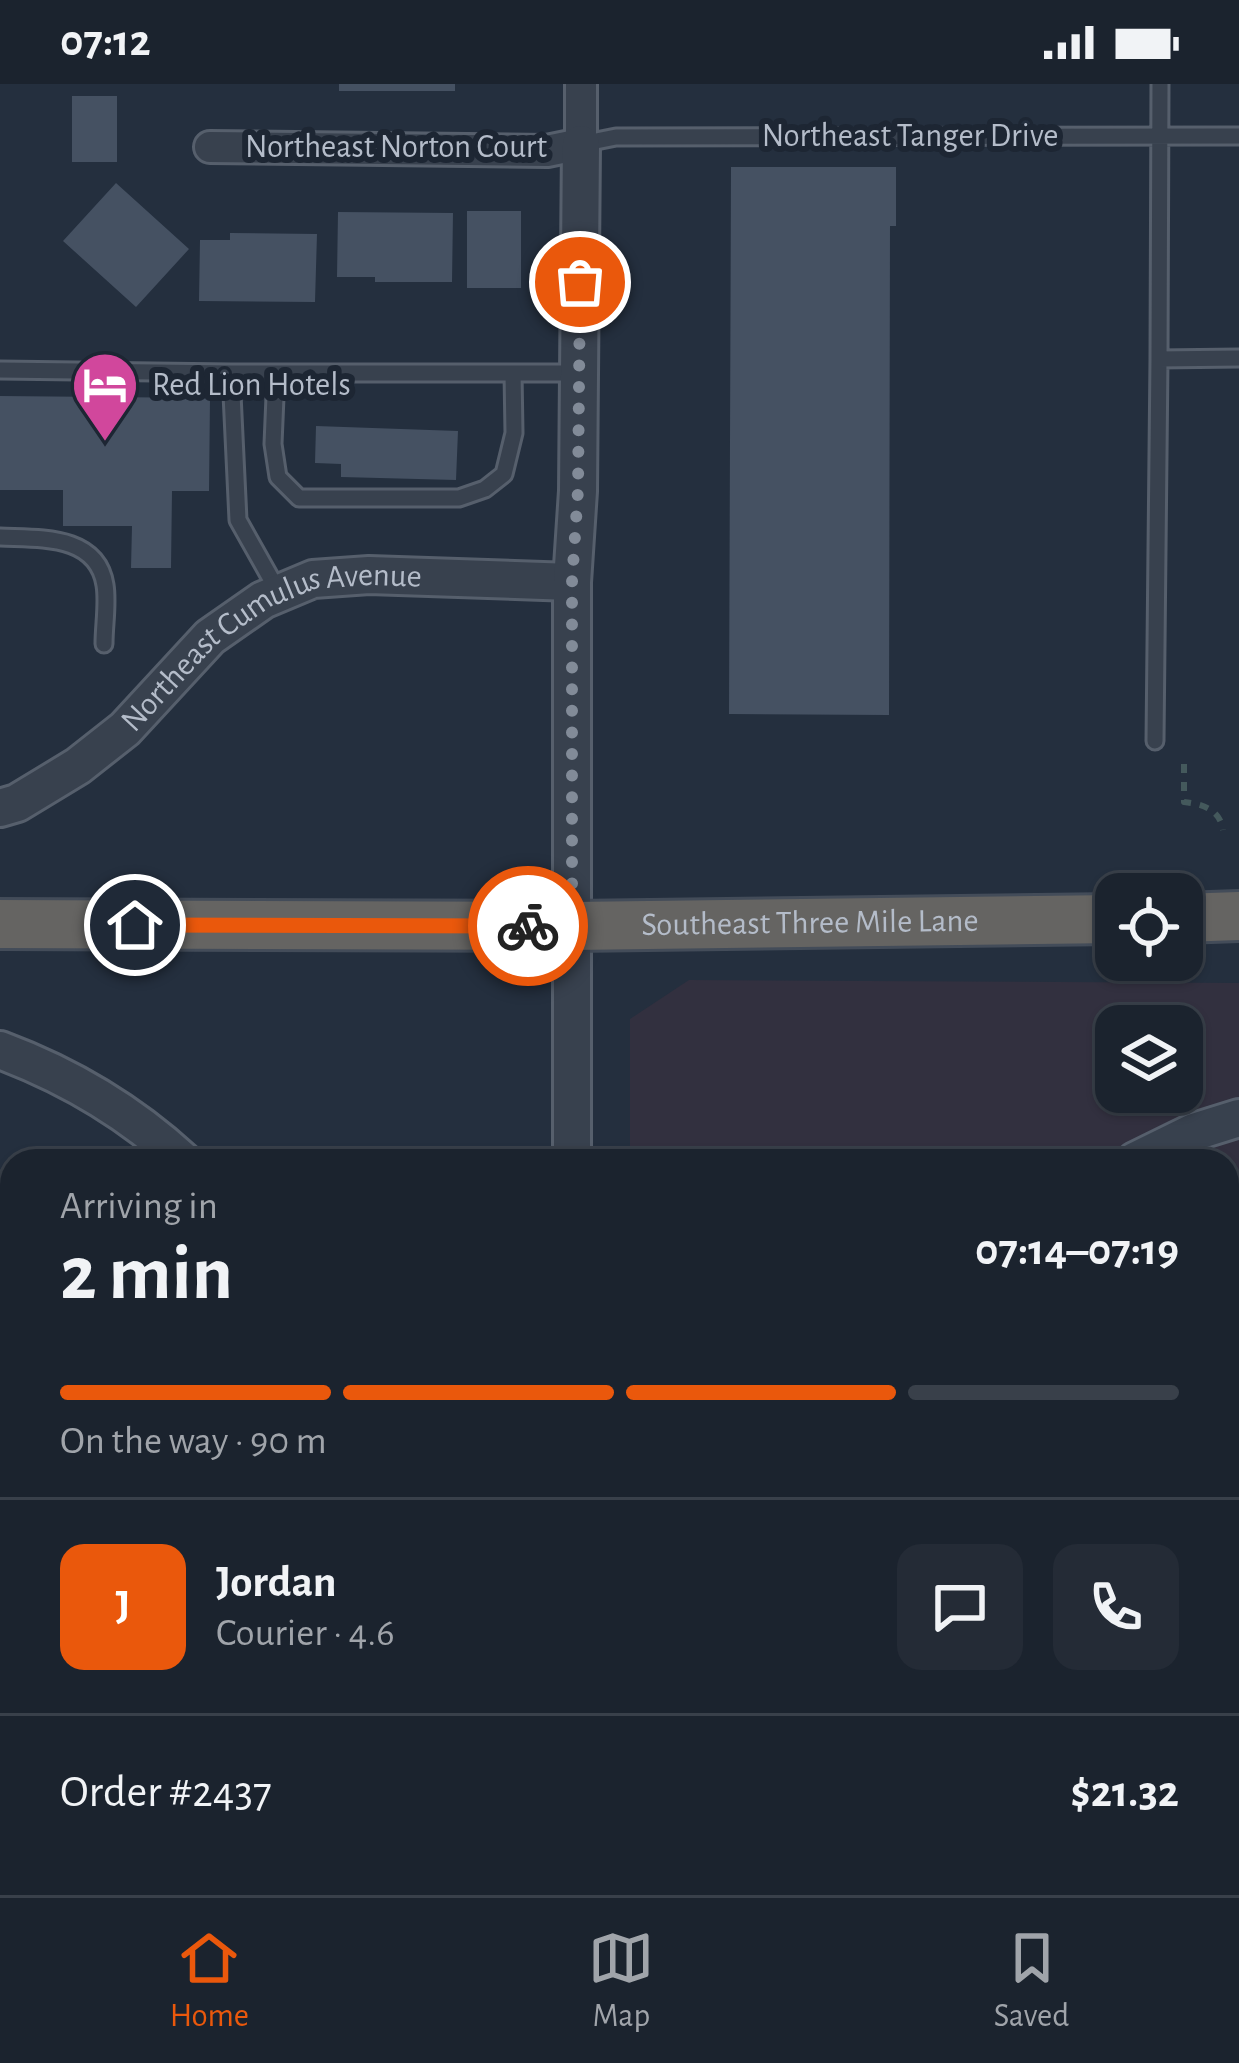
<!DOCTYPE html>
<html lang="en">
<head>
<meta charset="utf-8">
<style>
  :root { --surface:#1b232e; --page:#242b36; --text:#f1f3f6; --muted:#a0a4aa; --line:#39404a; --accent:#ea580c }
  body { margin:0; font-family:"Alegreya Sans",sans-serif; background:var(--page); color:var(--text); height:100vh; display:flex; flex-direction:column; font-size:45px; white-space:nowrap }
  * { box-sizing:border-box; margin:0 }
  p { font-size:39px; color:var(--muted) }
  .icon { flex:none; width:66px; height:66px; fill:none; stroke:currentColor; stroke-width:2; stroke-linecap:round; stroke-linejoin:round }
  .map { position:relative; flex:1; overflow:hidden }
  .sheet { position:absolute; left:0px; top:1065px; width:1239px; height:747px; display:flex; flex-direction:column; background:var(--surface); border-radius:36px 36px 0 0; box-shadow:0 3px 9px #0004,0 0 0 3px var(--line) }
  .sheet>* { flex:none }
  .tools { position:absolute; left:1095px; top:789px; display:grid; gap:24px }
  .tools a { display:grid; place-items:center; width:108px; height:108px; border-radius:24px; background:var(--surface); box-shadow:0 3px 9px #0004,0 0 0 3px var(--line); font-size:60px }
  .pin { position:absolute; display:grid; place-items:center; width:102px; height:102px; color:#fff; margin:-51px; border:6px solid #fff; border-radius:50%; box-shadow:0 3px 12px #0007 }
  .courier { position:absolute; display:grid; place-items:center; width:120px; height:120px; margin:-60px; border:9px solid #ea580c; border-radius:50%; background:#fff; color:#222; box-shadow:0 3px 15px #0007 }
  .head em { font-style:normal; font-weight:700 }
  .head div { display:flex; flex-direction:column-reverse }
  .head { display:flex; align-items:center; justify-content:space-between; height:204px; padding:0 60px }
  h1 { font-size:78px; font-weight:700; line-height:90px }
  .bar { display:grid; grid-template-columns:repeat(4,1fr); gap:18px 12px; align-content:center; height:144px; padding:0 60px }
  .bar i { height:15px; border-radius:9px; background:var(--line) }
  .bar .active { background:var(--accent) }
  .bar p { grid-column:span 4 }
  .line { display:flex; align-items:center; gap:30px; padding:0 60px; border-top:3px solid var(--line) }
  .line div { flex:1 }
  .round { display:grid; place-items:center; flex:none; width:126px; height:126px; border-radius:24px; background:var(--page) }
  .status { display:flex; justify-content:space-between; align-items:center; height:84px; padding:0 60px; background:var(--surface); direction:ltr }
  .status svg { height:33px; fill:currentColor }
  .menu { display:flex; justify-content:space-around; align-items:center; height:168px; border-top:3px solid var(--line); background:var(--surface); font-size:33px; color:var(--muted) }
  .menu a { display:grid; justify-items:center; gap:6px }
  .menu .active { color:var(--accent) }
  .map>svg:first-child { display:block }
  .medical { fill:#32303f; fill-rule:evenodd }
  .building { fill:#455162 }
  .lines { fill:none; stroke-linecap:round; stroke-linejoin:round }
  .service-casing { stroke:#565f6c; stroke-width:21 }
  .minor-casing { stroke:#565f6c; stroke-width:36 }
  .tertiary-casing { stroke:#565f6c; stroke-width:42 }
  .trunk-casing { stroke:#434c59; stroke-width:54 }
  .path { stroke:#44595c; stroke-width:6; stroke-dasharray:9 9; stroke-linecap:butt }
  .service { stroke:#38414e; stroke-width:15 }
  .minor { stroke:#38414e; stroke-width:30 }
  .tertiary { stroke:#38414e; stroke-width:36 }
  .trunk { stroke:#656462; stroke-width:48 }
  .done { stroke:#828b98; stroke-width:12; stroke-dasharray:0 21.6 }
  .route { stroke:#ea580c; stroke-width:15 }
  .labels { text-anchor:middle; dominant-baseline:central; stroke-width:12; stroke-linejoin:round; paint-order:stroke }
  .street-label { font-size:33px; fill:#b4bcc9; stroke:#1d2633 }
  .poi-label { font-size:33px; fill:#b4bcc9; stroke:#1d2633; text-anchor:start }
</style>
</head>
<body>
<div class="status"><b>07:12</b><svg viewBox="0 0 49 12"><path d="M0 12V9h3v3zM5 12V6h3v6zM10 12V3h3v9zM15 12V0h3v12zM26 1h20v11H26zM47 4h2v5h-2z"/></svg></div>
<div class="map">
<svg width="1239" height="1811" viewBox="0 0 1239 1811">
  <rect width="100%" height="100%" fill="#242f3e"/>
  <path class="medical" d="M689,896L1239,899V1811H465V1800H1227V1077H630V935ZM1116,942H1182V1008H1116Z"/>
  <path class="building" d="M339,0H455V7H339Z
    M72,12H117V78H72Z
    M731,83H896V142H890L889,631L729,630Z
    M116,99L189,165L136,223L63,157Z
    M467,127H521V204H467Z
    M338,128L453,129L452,198H375V193H337Z
    M230,149L317,150L315,218L199,217L200,156H230Z
    M0,312L210,314L209,407H172L171,484H131L132,442H63V406H0Z
    M316,342L458,347L456,396L341,393V380L315,379Z
    M1239,1503V1811H821L832,1800H1227V1515Z
    M177,1800H274V1811H178Z"/>
  <g class="lines">
    <g class="service-casing">
      <path id="service" d="M581,60L616,53L1239,52
        M1159,275L1160,0
        M0,286L231,289
        M276,289L273,360L278,393L299,414H459L485,405L504,390L514,349L513,289
        M0,453C39,455 97,450 105,501C108,519 104,541 104,560
        M279,509L238,436L231,289H579
        M1155,657L1159,275L1239,274
        M0,1223H12
        M0,1418L12,1422"/>
    </g>
    <g class="minor-casing">
      <path id="minor" d="M210,63L547,67L581,60V0"/>
    </g>
    <g class="tertiary-casing">
      <g id="tertiary">
        <path id="s1" d="M0,724L17,719L78,682L125,645L210,553L263,516L313,495L369,491L572,498"/>
        <path d="M0,966C67,991 130,1028 183,1077"/>
        <path d="M572,1077V498L578,407L581,60"/>
        <path d="M1135,1077L1194,1048L1239,1034"/>
        <path d="M418,1811L419,1800"/>
      </g>
    </g>
    <g class="trunk-casing">
      <g id="trunk">
        <path d="M1182,834L1239,832"/>
        <path id="s2" d="M0,840L572,842L1116,835"/>
      </g>
    </g>
    <path class="path" d="M1184,680V718C1202,720 1220,725 1223,746"/>
    <use href="#service" class="service"/>
    <use href="#minor" class="minor"/>
    <use href="#tertiary" class="tertiary"/>
    <use href="#trunk" class="trunk"/>
  </g>
  <g class="lines">
    <path class="done" d="M528,842H572V498L578,406L580,198"/>
    <path class="route" d="M135,841L528,842"/>
  </g>
  <defs>
    <g id="hotel-pin" transform="scale(3.45)"><path d="M0 17L-7.5 6A9.5 9.5 0 1 1 7.5 6Z" fill="#d1479c" stroke="#1d2633"/><path d="M-6-4.5h1.5V1H6V5H4.5V3h-9V5H-6ZM-4 0a1.8 1.8 0 1 1 3.6 0ZM.5 0V-2.5h3Q6-2.5 6 0Z" fill="#fff"/></g>
  </defs>
  <g fill-rule="evenodd">
    <use href="#hotel-pin" x="105" y="301"/>
  </g>
  <g class="labels">
    <g class="street-label">
      <text x="910" y="52">Northeast Tanger Drive</text>
      <text x="396" y="63">Northeast Norton Court</text>
      <text stroke="none"><textPath href="#s1" startOffset="327">Northeast Cumulus Avenue</textPath></text>
      <text stroke="none"><textPath href="#s2" startOffset="810">Southeast Three Mile Lane</textPath></text>
    </g>
    <g class="poi-label">
      <text x="152" y="301">Red Lion Hotels</text>
    </g>
  </g>
</svg>
<div class="tools">
<a><svg class="icon" aria-label="locate" viewBox="0 0 24 24"><circle cx="12" cy="12" r="6"/><path d="M12 2v4M12 18v4M2 12h4M18 12h4"/></svg></a>
<a><svg class="icon" aria-label="layers" viewBox="0 0 24 24"><path d="M12 4l9 5-9 5-9-5zM3 14l9 5 9-5"/></svg></a>
</div>
<div class="pin" style="left:580px;top:198px;background:#ea580c"><svg class="icon" aria-label="bag" viewBox="0 0 24 24"><path d="M5 8h14l-1 12H6zM9 8a3 3 0 0 1 6 0"/></svg></div>
<div class="pin" style="left:135px;top:841px;background:#1f2937"><svg class="icon" aria-label="home" viewBox="0 0 24 24"><path d="M3 11l9-7 9 7M6 9v11h12V9"/></svg></div>
<div class="courier" style="left:528px;top:842px"><svg class="icon" aria-label="bike" viewBox="0 0 24 24"><circle cx="6" cy="16" r="4"/><circle cx="18" cy="16" r="4"/><path d="M6 16l4-8h5l3 8M10 8l3 8H6M13 5h3"/></svg></div>
<section class="sheet">
<div class="head"><div><h1>2 min</h1><p>Arriving in</p></div><em>07:14–07:19</em></div>
<div class="bar"><i class="active"></i><i class="active"></i><i class="active"></i><i></i><p>On the way · 90 m</p></div>
<div class="line" style="height:216px"><b class="round" style="background:var(--accent);color:#fff">J</b><div><b>Jordan</b><p>Courier · 4.6</p></div><a class="round"><svg class="icon" aria-label="chat" viewBox="0 0 24 24"><path d="M4 5h16v11H9l-5 4z"/></svg></a><a class="round"><svg class="icon" aria-label="phone" viewBox="0 0 24 24"><path d="M5 4h4l2 5-3 2q2 4 5 5l2-3 5 2v4C11 20 4 13 5 4z"/></svg></a></div>
<div class="line" style="height:156px"><div>Order #2437</div><b>$21.32</b></div>
</section>
</div>
<nav class="menu">
<a class="active"><svg class="icon" aria-label="home" viewBox="0 0 24 24"><path d="M3 11l9-7 9 7M6 9v11h12V9"/></svg>Home</a>
<a><svg class="icon" aria-label="map" viewBox="0 0 24 24"><path d="M3 6l6-2 6 2 6-2v14l-6 2-6-2-6 2zM9 4v14M15 6v14"/></svg>Map</a>
<a><svg class="icon" aria-label="saved" viewBox="0 0 24 24"><path d="M7 4h10v16l-5-4-5 4z"/></svg>Saved</a>
</nav>
</body>
</html>
